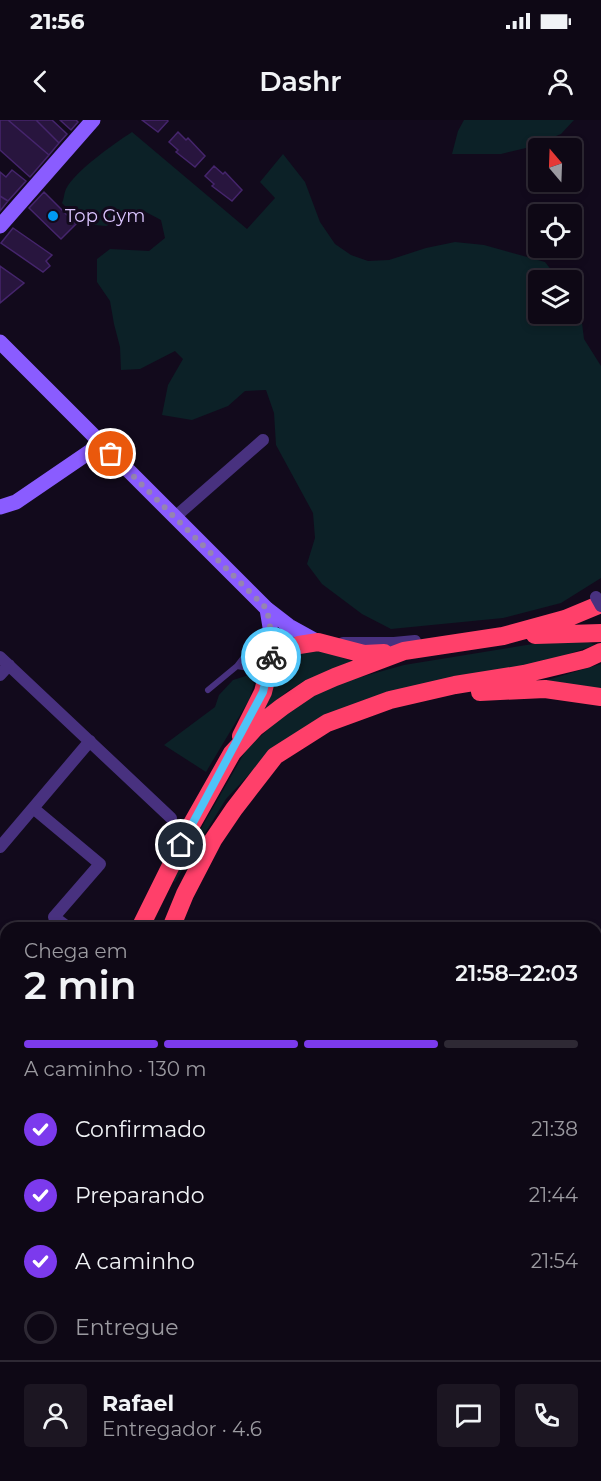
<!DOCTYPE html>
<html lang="pt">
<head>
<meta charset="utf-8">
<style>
  :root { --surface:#0e0815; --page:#1c1622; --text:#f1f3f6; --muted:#9b9aa0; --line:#2e2934; --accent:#7c3aed }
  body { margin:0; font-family:Montserrat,sans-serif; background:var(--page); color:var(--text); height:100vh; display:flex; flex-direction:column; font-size:22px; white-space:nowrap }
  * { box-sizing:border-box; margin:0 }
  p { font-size:20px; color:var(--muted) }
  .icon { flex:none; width:33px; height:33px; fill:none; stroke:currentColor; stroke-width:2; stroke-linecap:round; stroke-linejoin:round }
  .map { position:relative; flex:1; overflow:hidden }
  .side { position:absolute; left:0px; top:802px; width:602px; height:560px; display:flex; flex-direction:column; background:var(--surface); border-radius:18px 18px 0 0; box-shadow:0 3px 9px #0003,0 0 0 2px var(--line) }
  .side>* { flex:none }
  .needle { width:39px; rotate:341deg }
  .tools { position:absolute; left:528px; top:18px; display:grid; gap:12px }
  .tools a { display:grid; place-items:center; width:54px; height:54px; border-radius:6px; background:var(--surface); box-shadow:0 3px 9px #0003,0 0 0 2px var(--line); font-size:30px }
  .pin { position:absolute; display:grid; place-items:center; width:51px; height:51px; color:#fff; margin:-26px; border:3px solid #fff; border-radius:50%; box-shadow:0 2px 6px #0007 }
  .courier { position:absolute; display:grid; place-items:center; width:60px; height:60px; margin:-30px; border:4px solid #4fc3f7; border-radius:50%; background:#fff; color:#222; box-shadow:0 2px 8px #0007 }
  .headline em { font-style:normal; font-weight:600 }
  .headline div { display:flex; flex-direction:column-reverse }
  .headline { display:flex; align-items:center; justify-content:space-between; height:102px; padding:0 24px }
  h1 { font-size:39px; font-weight:600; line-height:45px }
  .bar { display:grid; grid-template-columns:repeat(4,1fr); gap:9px 6px; align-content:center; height:72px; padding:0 24px }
  .bar i { height:8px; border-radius:4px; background:var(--line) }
  .bar .on { background:var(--accent) }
  .bar p { grid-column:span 4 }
  .line { display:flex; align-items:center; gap:15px; padding:0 24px; border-top:2px solid var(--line) }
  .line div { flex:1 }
  .round { display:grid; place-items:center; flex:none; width:63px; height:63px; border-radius:6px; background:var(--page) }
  ol { padding:0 24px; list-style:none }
  li { display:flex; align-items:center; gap:18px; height:66px }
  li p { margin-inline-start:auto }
  li .icon { padding:6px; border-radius:50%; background:var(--accent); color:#fff; stroke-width:4 }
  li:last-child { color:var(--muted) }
  li i { width:33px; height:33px; border:3px solid var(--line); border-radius:50% }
  .status { display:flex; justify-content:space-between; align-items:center; height:42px; padding:0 30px; background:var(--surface); direction:ltr }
  .status svg { height:16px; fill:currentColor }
  header { display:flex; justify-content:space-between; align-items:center; height:78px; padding:0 24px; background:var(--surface); font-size:27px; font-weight:600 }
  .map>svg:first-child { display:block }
  .green { fill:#0c2127 }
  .building { fill:#28153e; stroke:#45256c; stroke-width:1.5 }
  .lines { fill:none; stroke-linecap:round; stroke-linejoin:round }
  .lane { stroke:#48317f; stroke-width:6 }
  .street { stroke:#48317f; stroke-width:12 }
  .secondary { stroke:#8a5cff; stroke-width:15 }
  .highway { stroke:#ff406a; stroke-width:18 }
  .street-bridge { stroke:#48317f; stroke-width:12 }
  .done { stroke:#9584b0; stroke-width:6; stroke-dasharray:0 10.8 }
  .route { stroke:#4fc3f7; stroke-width:8 }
  .poi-dot { fill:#0099f0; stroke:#120a1c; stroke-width:2 }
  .labels { text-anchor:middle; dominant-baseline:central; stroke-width:6; stroke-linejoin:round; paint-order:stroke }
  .poi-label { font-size:18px; fill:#dbc5ff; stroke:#120a1c; text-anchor:start }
</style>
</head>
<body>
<div class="status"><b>21:56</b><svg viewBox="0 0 49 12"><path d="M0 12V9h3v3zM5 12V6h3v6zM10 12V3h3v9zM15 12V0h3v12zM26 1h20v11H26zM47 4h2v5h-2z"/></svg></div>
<header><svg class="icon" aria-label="back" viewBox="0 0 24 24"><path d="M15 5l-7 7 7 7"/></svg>Dashr<svg class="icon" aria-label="person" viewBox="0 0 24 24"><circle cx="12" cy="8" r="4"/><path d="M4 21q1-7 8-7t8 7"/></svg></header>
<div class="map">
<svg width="601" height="1361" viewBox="0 0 601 1361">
  <rect width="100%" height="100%" fill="#120a1c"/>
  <path class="green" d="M464,0H574L561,14L526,28L501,34H452L458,11Z
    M132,12L247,109L275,78L260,62L283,34L305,62L320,102L335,124L351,135L368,141L389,140L426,128L455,122L484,125L545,142L559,160H538V194H572V176L580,187L584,219L601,246V458L561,483L503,498L391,509L362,494L322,464L307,444L315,418L313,393L276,325L274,293L266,270L245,271L228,286L192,300L162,295L168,265L183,239L175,231L140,249L121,250L120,227L114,204L110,181L97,162V139L110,129L149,131L165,118L161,100L142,90L106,106L83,104L62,83C64,79 64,73 66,69C76,50 114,24 132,12Z
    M586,521L595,525L542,543L393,574L270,632L226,679L175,762L171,761L246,630L294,585L343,562L404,545L539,523Z
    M319,529L357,543L331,551L289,570L259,595L279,545L287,534Z
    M601,544V572L544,561Z
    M249,555L254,564L249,580L206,652L164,625L215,587L219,575L233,560Z
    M0,1229L6,1237V1356H100L104,1361H0Z"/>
  <path class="building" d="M0,0H8L49,35L30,57L0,30Z
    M8,0H36L59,23L49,35Z
    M36,0H52L67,14L59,23Z
    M60,0H76L78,2L71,10Z
    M142,0H167L168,1L158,12Z
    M178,12L186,20L188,18L205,36L195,47L176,32L178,30L169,22Z
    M214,46L223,54L225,52L242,70L232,81L212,66L214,64L205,56Z
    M12,50L26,61L8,81L0,76V52L6,57Z
    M44,72L76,104L61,119L29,88Z
    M0,76L8,81L0,91Z
    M13,108L52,135L46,141L50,146L43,152L1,123Z
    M0,146L24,163L0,183Z
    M250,1356H343L346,1361H252Z"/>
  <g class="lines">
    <path class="lane" d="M237,546L266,551
      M208,570L237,546L257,520L270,512
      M227,1361L240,1359V1361"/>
    <path class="street" d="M175,397L263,320
      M343,523H394L415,521
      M0,537L171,698
      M0,555L9,545
      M33,688L100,744L54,797L69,808
      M0,727L90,621"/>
    <path class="secondary" d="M0,106L93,0
      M0,222L267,489L289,506L318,522
      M0,387L16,382L101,324
      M267,489L272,519L271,541
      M0,1094L6,1101
      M143,1356L144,1361"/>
    <path class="highway" d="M535,515L601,513
      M480,572L545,569L601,577
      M241,616L263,572L271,541L280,533L299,525L318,522L364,534L384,533
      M140,808L189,709L232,633L256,607L282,587L310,568L335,557L404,531L503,516L565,499L601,484
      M171,808L185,774L213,720L234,689L275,636L327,603L390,580L455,565L524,554L586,539L601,532
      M197,1356L198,1361
      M224,1356L226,1361"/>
    <path class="street-bridge" d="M596,477L601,486"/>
  </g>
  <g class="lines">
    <path class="done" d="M111,334L267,489L272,519L271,537"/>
    <path class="route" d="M181,725L263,572L271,537"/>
  </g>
  <circle class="poi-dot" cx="53" cy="96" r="6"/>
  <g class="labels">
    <g class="poi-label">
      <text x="65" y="96">Top Gym</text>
    </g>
  </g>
</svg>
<div class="tools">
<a><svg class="needle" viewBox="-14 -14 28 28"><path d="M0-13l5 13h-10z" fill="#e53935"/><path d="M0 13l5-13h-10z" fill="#9b9aa0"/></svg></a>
<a><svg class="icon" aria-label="locate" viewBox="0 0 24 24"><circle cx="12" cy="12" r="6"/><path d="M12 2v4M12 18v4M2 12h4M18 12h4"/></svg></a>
<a><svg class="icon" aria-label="layers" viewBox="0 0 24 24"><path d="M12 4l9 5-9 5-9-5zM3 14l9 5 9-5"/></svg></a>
</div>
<div class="pin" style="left:111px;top:334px;background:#ea580c"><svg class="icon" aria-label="bag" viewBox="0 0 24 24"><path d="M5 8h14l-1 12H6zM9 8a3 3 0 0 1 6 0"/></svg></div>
<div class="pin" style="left:181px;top:725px;background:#1f2937"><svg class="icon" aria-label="home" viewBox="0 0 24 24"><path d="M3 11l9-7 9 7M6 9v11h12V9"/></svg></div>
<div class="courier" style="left:271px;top:537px"><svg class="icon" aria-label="bike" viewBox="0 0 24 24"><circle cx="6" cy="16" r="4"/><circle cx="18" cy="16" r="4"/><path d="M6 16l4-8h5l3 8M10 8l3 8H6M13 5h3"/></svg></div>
<section class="side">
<div class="headline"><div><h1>2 min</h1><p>Chega em</p></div><em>21:58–22:03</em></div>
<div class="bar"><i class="on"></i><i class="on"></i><i class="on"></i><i></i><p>A caminho · 130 m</p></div>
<ol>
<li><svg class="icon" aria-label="check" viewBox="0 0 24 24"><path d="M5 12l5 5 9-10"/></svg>Confirmado<p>21:38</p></li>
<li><svg class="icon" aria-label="check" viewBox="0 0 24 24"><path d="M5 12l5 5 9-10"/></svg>Preparando<p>21:44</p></li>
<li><svg class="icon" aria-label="check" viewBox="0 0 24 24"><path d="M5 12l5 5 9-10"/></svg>A caminho<p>21:54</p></li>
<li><i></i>Entregue</li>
</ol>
<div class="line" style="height:108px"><a class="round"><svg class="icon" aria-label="person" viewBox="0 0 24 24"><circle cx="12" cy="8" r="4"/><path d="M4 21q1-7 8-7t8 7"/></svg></a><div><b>Rafael</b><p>Entregador · 4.6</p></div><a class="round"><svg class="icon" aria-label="chat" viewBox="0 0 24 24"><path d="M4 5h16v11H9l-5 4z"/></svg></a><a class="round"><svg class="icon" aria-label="phone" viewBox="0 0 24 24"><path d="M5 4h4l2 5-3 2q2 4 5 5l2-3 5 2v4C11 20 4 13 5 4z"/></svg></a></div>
</section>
</div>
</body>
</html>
